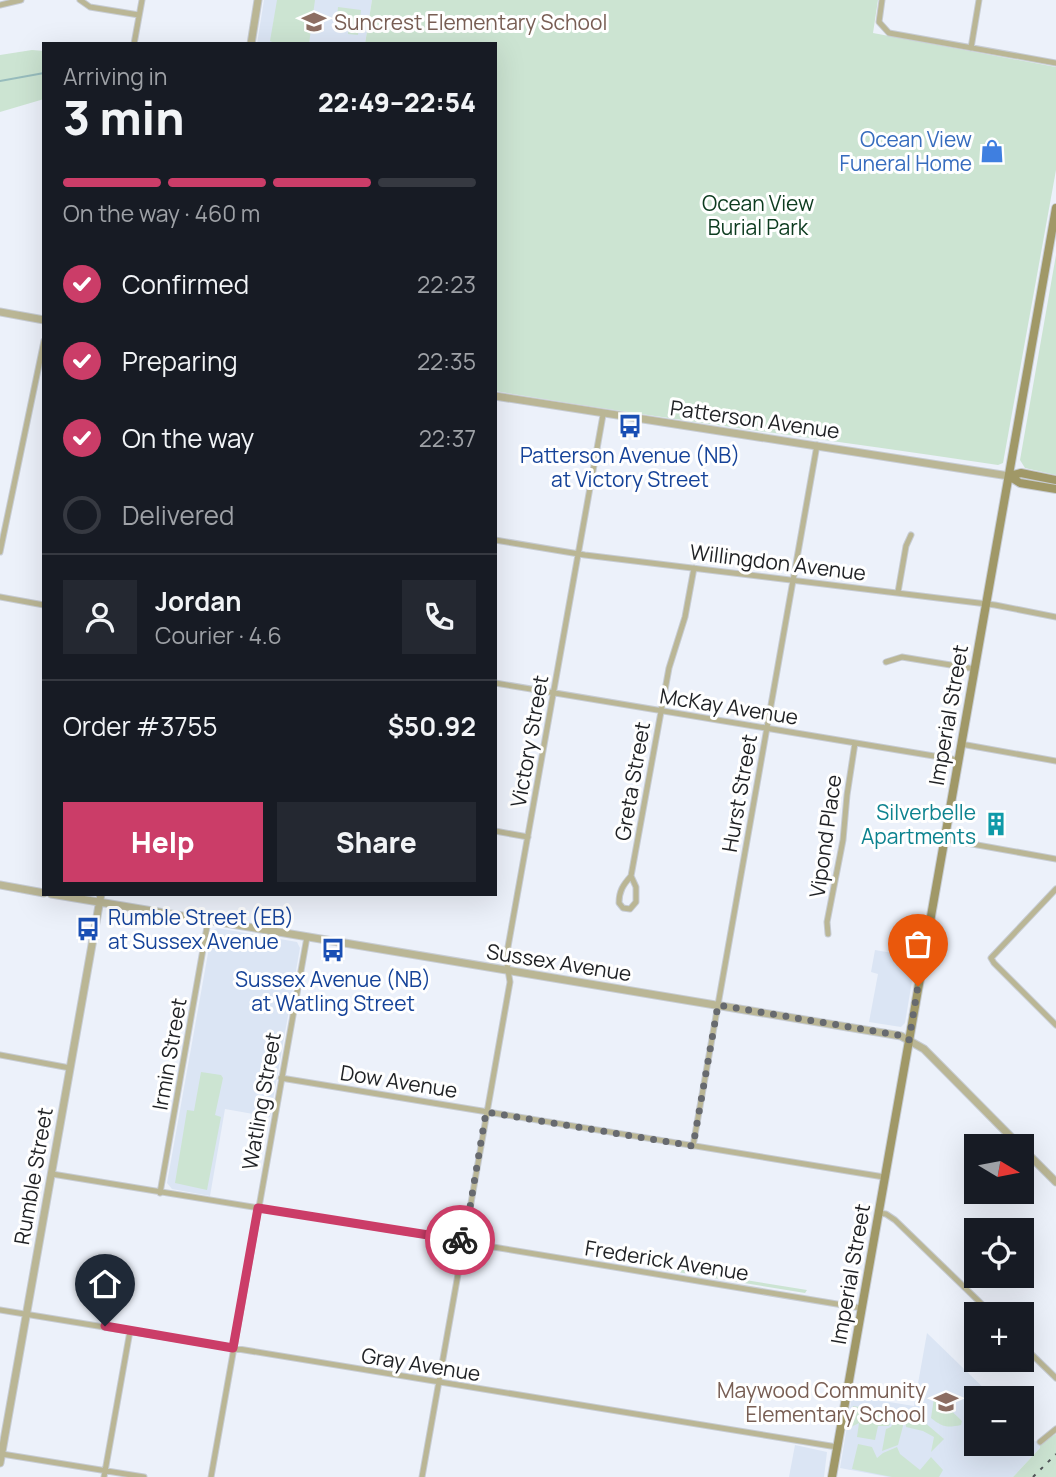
<!DOCTYPE html>
<html lang="en">
<head>
<meta charset="utf-8">
<style>
  :root { --surface:#171b24; --page:#242831; --text:#f1f3f6; --muted:#9ea1a6; --line:#363941; --accent:#cb3d68 }
  body { margin:0; font-family:Manrope,sans-serif; background:var(--page); color:var(--text); height:100vh; display:flex; flex-direction:column; font-size:26px; white-space:nowrap }
  * { box-sizing:border-box; margin:0 }
  p { font-size:23px; color:var(--muted) }
  .icon { flex:none; width:38px; height:38px; fill:none; stroke:currentColor; stroke-width:2; stroke-linecap:round; stroke-linejoin:round }
  .map { position:relative; flex:1; overflow:hidden }
  .side { position:absolute; left:42px; top:42px; width:455px; height:854px; display:flex; flex-direction:column; background:var(--surface); border-radius:0px; box-shadow:0 7px 28px #0002 }
  .side>* { flex:none }
  .needle { width:46px; rotate:100deg }
  .tools { position:absolute; left:964px; top:1134px; display:grid; gap:14px }
  .tools a { display:grid; place-items:center; width:70px; height:70px; border-radius:0px; background:var(--surface); box-shadow:0 7px 28px #0002; font-size:35px }
  .pin { position:absolute; display:grid; place-items:center; width:60px; height:60px; color:#fff; margin:-72px -30px; border-radius:50% 50% 50% 0; rotate:-45deg; box-shadow:0 0 7px #0007 }
  .pin .icon { rotate:45deg }
  .courier { position:absolute; display:grid; place-items:center; width:70px; height:70px; margin:-35px; border:5px solid #cb3d68; border-radius:50%; background:#fff; color:#222; box-shadow:0 2px 9px #0007 }
  .summary em { font-style:normal; font-weight:800 }
  .summary div { display:flex; flex-direction:column-reverse }
  .summary { display:flex; align-items:center; justify-content:space-between; height:119px; padding:0 21px }
  h1 { font-size:46px; font-weight:800; line-height:52px }
  .bar { display:grid; grid-template-columns:repeat(4,1fr); gap:10px 7px; align-content:center; height:84px; padding:0 21px }
  .bar i { height:9px; border-radius:5px; background:var(--line) }
  .bar .on { background:var(--accent) }
  .bar p { grid-column:span 4 }
  .line { display:flex; align-items:center; gap:18px; padding:0 21px; border-top:2px solid var(--line) }
  .line div { flex:1 }
  .round { display:grid; place-items:center; flex:none; width:74px; height:74px; border-radius:0px; background:var(--page) }
  ol { padding:0 21px; list-style:none }
  li { display:flex; align-items:center; gap:21px; height:77px }
  li p { margin-inline-start:auto }
  li .icon { padding:7px; border-radius:50%; background:var(--accent); color:#fff; stroke-width:4 }
  li:last-child { color:var(--muted) }
  li i { width:38px; height:38px; border:4px solid var(--line); border-radius:50% }
  .button { display:flex; gap:14px; margin-top:auto; padding:14px 21px }
  .button a { flex:1; height:80px; border-radius:0px; background:var(--accent); color:#fff; font-size:28px; font-weight:800; line-height:80px; text-align:center }
  .button a+a { background:var(--page); color:var(--text) }
  .map>svg:first-child { display:block }
  .built { fill:#dbe5f4 }
  .green { fill:#cce4d2 }
  .lines { fill:none; stroke-linecap:round; stroke-linejoin:round }
  .stream { stroke:#97bcbd; stroke-width:2 }
  .minor-casing { stroke:#c7ccd3; stroke-width:7 }
  .tertiary-casing { stroke:#c7ccd3; stroke-width:9 }
  .secondary-casing { stroke:#c7ccd3; stroke-width:10 }
  .minor { stroke:#bab695; stroke-width:5 }
  .tertiary { stroke:#bab695; stroke-width:7 }
  .secondary { stroke:#a09867; stroke-width:8 }
  .rail { stroke:#505357; stroke-width:2; stroke-dasharray:3.5 7; stroke-linecap:butt }
  .done { stroke:#676a6f; stroke-width:7; stroke-dasharray:0 12.6 }
  .route { stroke:#cb3d68; stroke-width:9 }
  .labels { text-anchor:middle; dominant-baseline:central; stroke-width:6; stroke-linejoin:round; paint-order:stroke }
  .education-label { font-size:21px; fill:#785e54; stroke:#fff; text-anchor:start }
  .shop-label { font-size:21px; fill:#366cbe; stroke:#fff; text-anchor:end }
  .park-label { font-size:21px; fill:#0c3b1f; stroke:#fff }
  .street-label { font-size:21px; fill:#1f2124; stroke:#fff }
  .transit-label { font-size:21px; fill:#164399; stroke:#fff }
  .culture-label { font-size:21px; fill:#0d838f; stroke:#fff; text-anchor:end }
</style>
</head>
<body>
<div class="map">
<svg width="1056" height="1477" viewBox="0 0 1056 1477">
  <rect width="100%" height="100%" fill="#ecf1fa"/>
  <path class="built" d="M264,0H372L365,44H257Z
    M217,928L297,942L300,948L270,1117L225,1109L210,1196L172,1189L167,1183L212,931Z
    M875,950L916,957L905,1023L901,1027L869,1022L878,974L871,972Z
    M927,1333L994,1398H976V1444H1022V1426L1034,1437L1032,1439L1040,1444V1448L1013,1477H888L840,1468L852,1396L914,1406Z
    M795,1445L827,1452L824,1477H789Z"/>
  <path class="green" d="M277,0H315L309,44H277L270,41Z
    M372,0H878L873,33L1056,67V170L1003,463L998,465C830,440 662,419 495,391V44H365Z
    M338,7L361,10L358,35L348,34L350,19L337,17Z
    M32,50L44,51V99L0,112V55Z
    M1056,255V475L1025,468L1020,460Z
    M201,1072L221,1075L223,1078L215,1115L221,1117L207,1190L175,1183L187,1110L194,1111Z
    M646,1264L807,1290L805,1293L647,1267Z
    M934,1398L940,1400L962,1421L961,1425C947,1428 942,1427 931,1418Z
    M853,1406L897,1413L901,1415L893,1418L889,1426H878L875,1440L857,1437L859,1423L849,1428Z
    M902,1417L903,1426L898,1445L882,1451L886,1429L891,1427L895,1419Z
    M905,1417L923,1421L944,1439L931,1452L934,1437L923,1431L906,1427Z
    M1056,1434V1477H1013L1040,1448V1444Z
    M858,1444L872,1447L877,1458L883,1453L897,1447L900,1454L920,1470L931,1457L943,1470L939,1477H892L852,1469Z"/>
  <g class="lines">
    <path class="stream" d="M0,81L44,73"/>
    <g class="minor-casing">
      <path id="minor" d="M80,0L90,7L139,15
        M882,0L879,22L889,33L1056,63
        M0,5L21,0
        M134,44L142,0
        M971,48L979,0
        M495,540L585,555L995,605L1056,617
        M0,552L44,341
        M898,592L906,546L911,535
        M0,597L44,605
        M886,662L902,657L975,669
        M495,683L958,760
        M961,744L1056,761
        M495,831L528,837
        M944,839L1056,859
        M631,876L636,887V902L630,909L623,908L619,903C619,891 623,885 631,876L669,668L685,617L694,568
        M1056,889L991,958L994,963L1056,1025
        M828,934L827,922L843,840L847,795L855,743
        M0,1055L70,1068
        M281,1078L884,1177
        M693,1146L817,445
        M52,1174L460,1241
        M160,1193L208,921
        M878,1213L886,1214L895,1220L992,1314
        M465,1237L510,982L506,958L603,415
        M469,1243L861,1308
        M0,1310L837,1447
        M1022,1345L1056,1378
        M1040,1442L1056,1429
        M2,1454L144,1477
        M104,1477L130,1331
        M211,1477L307,937
        M422,1477L463,1246"/>
    </g>
    <g class="tertiary-casing">
      <path id="tertiary" d="M251,44L258,0
        M0,312L44,320
        M495,396L1009,476
        M0,885L44,893
        M51,894L901,1036L924,1049L1020,1146
        M1022,1148L1056,1182
        M0,1463L101,894"/>
    </g>
    <g class="secondary-casing">
      <path id="secondary" d="M1009,476L1020,483L1056,489
        M1009,476L1021,473L1056,480
        M832,1477L1056,208"/>
    </g>
    <use href="#minor" class="minor"/>
    <use href="#tertiary" class="tertiary"/>
    <use href="#secondary" class="secondary"/>
    <path class="rail" d="M1033,1477L1056,1454"/>
  </g>
  <g class="lines">
    <path class="done" d="M460,1240L465,1237L486,1112L693,1146L718,1005L898,1035L909,1040L918,986"/>
    <path class="route" d="M105,1326L233,1348L258,1208L460,1240"/>
  </g>
  <defs>
    <g id="school-bare" transform="scale(1.89)"><path d="M0-5L7-2L0 1L-7-2ZM-4 1L0 2.5L4 1V4Q0 6-4 4Z" fill="#8d6e63" stroke="#fff" stroke-width="2.5" paint-order="stroke"/></g>
    <g id="shop-bare" transform="scale(1.89)"><path d="M-5-2.5h2.3a2.7 3.5 0 0 1 5.4 0H5L5.5 6h-11ZM-1.5-2.5h3a1.5 2.3 0 0 0-3 0Z" fill="#3f7fe0" stroke="#fff" stroke-width="2.5" paint-order="stroke"/></g>
    <g id="bus-bare" transform="scale(1.89)"><path d="M-5-6H5V4H4V6H2V4H-2V6H-4V4H-5ZM-3.5-4V0h7V-4ZM-3.5 1.2v1.5H-2V1.2ZM2 1.2v1.5H3.5V1.2Z" fill="#1a4fb4" stroke="#fff" stroke-width="2.5" paint-order="stroke"/></g>
    <g id="building-bare" transform="scale(1.89)"><path d="M-4-6H4V6H1V3H-1V6H-4ZM-2.5-4.3h1.7v1.8h-1.7ZM.8-4.3h1.7v1.8H.8ZM-2.5-1h1.7V.8h-1.7ZM.8-1h1.7V.8H.8Z" fill="#0f9aa8" stroke="#fff" stroke-width="2.5" paint-order="stroke"/></g>
  </defs>
  <g fill-rule="evenodd">
    <use href="#school-bare" x="314" y="22"/>
    <use href="#shop-bare" x="992" y="151"/>
    <use href="#bus-bare" x="630" y="426"/>
    <use href="#building-bare" x="996" y="824"/>
    <use href="#bus-bare" x="88" y="929"/>
    <use href="#bus-bare" x="333" y="950"/>
    <use href="#school-bare" x="946" y="1402"/>
  </g>
  <g class="labels">
    <g class="education-label">
      <text x="334" y="22">Suncrest Elementary School</text>
      <text x="926" y="1390" text-anchor="end">Maywood Community<tspan x="926" dy="24">Elementary School</tspan></text>
    </g>
    <g class="shop-label">
      <text x="972" y="139">Ocean View<tspan x="972" dy="24">Funeral Home</tspan></text>
    </g>
    <g class="park-label">
      <text x="758" y="203">Ocean View<tspan x="758" dy="24">Burial Park</tspan></text>
    </g>
    <g class="street-label">
      <text transform="translate(755 419) rotate(8)">Patterson Avenue</text>
      <text transform="translate(778 562) rotate(7)">Willingdon Avenue</text>
      <text transform="translate(729 706) rotate(9)">McKay Avenue</text>
      <text transform="translate(948 715) rotate(-80)">Imperial Street</text>
      <text transform="translate(529 741) rotate(-80)">Victory Street</text>
      <text transform="translate(632 781) rotate(-80)">Greta Street</text>
      <text transform="translate(739 793) rotate(-80)">Hurst Street</text>
      <text transform="translate(825 836) rotate(-82)">Vipond Place</text>
      <text transform="translate(559 962) rotate(9)">Sussex Avenue</text>
      <text transform="translate(169 1054) rotate(-80)">Irmin Street</text>
      <text transform="translate(399 1081) rotate(9)">Dow Avenue</text>
      <text transform="translate(261 1101) rotate(-80)">Watling Street</text>
      <text transform="translate(33 1176) rotate(-80)">Rumble Street</text>
      <text transform="translate(667 1260) rotate(9)">Frederick Avenue</text>
      <text transform="translate(850 1274) rotate(-80)">Imperial Street</text>
      <text transform="translate(421 1364) rotate(9)">Gray Avenue</text>
    </g>
    <g class="transit-label">
      <text x="630" y="455">Patterson Avenue (NB)<tspan x="630" dy="24">at Victory Street</tspan></text>
      <text x="108" y="917" text-anchor="start">Rumble Street (EB)<tspan x="108" dy="24">at Sussex Avenue</tspan></text>
      <text x="333" y="979">Sussex Avenue (NB)<tspan x="333" dy="24">at Watling Street</tspan></text>
    </g>
    <g class="culture-label">
      <text x="976" y="812">Silverbelle<tspan x="976" dy="24">Apartments</tspan></text>
    </g>
  </g>
</svg>
<div class="tools">
<a><svg class="needle" viewBox="-14 -14 28 28"><path d="M0-13l5 13h-10z" fill="#e53935"/><path d="M0 13l5-13h-10z" fill="#9ea1a6"/></svg></a>
<a><svg class="icon" aria-label="locate" viewBox="0 0 24 24"><circle cx="12" cy="12" r="6"/><path d="M12 2v4M12 18v4M2 12h4M18 12h4"/></svg></a>
<a>+</a>
<a>−</a>
</div>
<div class="pin" style="left:918px;top:986px;background:#ea580c"><svg class="icon" aria-label="bag" viewBox="0 0 24 24"><path d="M5 8h14l-1 12H6zM9 8a3 3 0 0 1 6 0"/></svg></div>
<div class="pin" style="left:105px;top:1326px;background:#1f2937"><svg class="icon" aria-label="home" viewBox="0 0 24 24"><path d="M3 11l9-7 9 7M6 9v11h12V9"/></svg></div>
<div class="courier" style="left:460px;top:1240px"><svg class="icon" aria-label="bike" viewBox="0 0 24 24"><circle cx="6" cy="16" r="4"/><circle cx="18" cy="16" r="4"/><path d="M6 16l4-8h5l3 8M10 8l3 8H6M13 5h3"/></svg></div>
<section class="side">
<div class="summary"><div><h1>3 min</h1><p>Arriving in</p></div><em>22:49–22:54</em></div>
<div class="bar"><i class="on"></i><i class="on"></i><i class="on"></i><i></i><p>On the way · 460 m</p></div>
<ol>
<li><svg class="icon" aria-label="check" viewBox="0 0 24 24"><path d="M5 12l5 5 9-10"/></svg>Confirmed<p>22:23</p></li>
<li><svg class="icon" aria-label="check" viewBox="0 0 24 24"><path d="M5 12l5 5 9-10"/></svg>Preparing<p>22:35</p></li>
<li><svg class="icon" aria-label="check" viewBox="0 0 24 24"><path d="M5 12l5 5 9-10"/></svg>On the way<p>22:37</p></li>
<li><i></i>Delivered</li>
</ol>
<div class="line" style="height:126px"><a class="round"><svg class="icon" aria-label="person" viewBox="0 0 24 24"><circle cx="12" cy="8" r="4"/><path d="M4 21q1-7 8-7t8 7"/></svg></a><div><b>Jordan</b><p>Courier · 4.6</p></div><a class="round"><svg class="icon" aria-label="phone" viewBox="0 0 24 24"><path d="M5 4h4l2 5-3 2q2 4 5 5l2-3 5 2v4C11 20 4 13 5 4z"/></svg></a></div>
<div class="line" style="height:91px"><div>Order #3755</div><b>$50.92</b></div>
<div class="button"><a>Help</a><a>Share</a></div>
</section>
</div>
</body>
</html>
